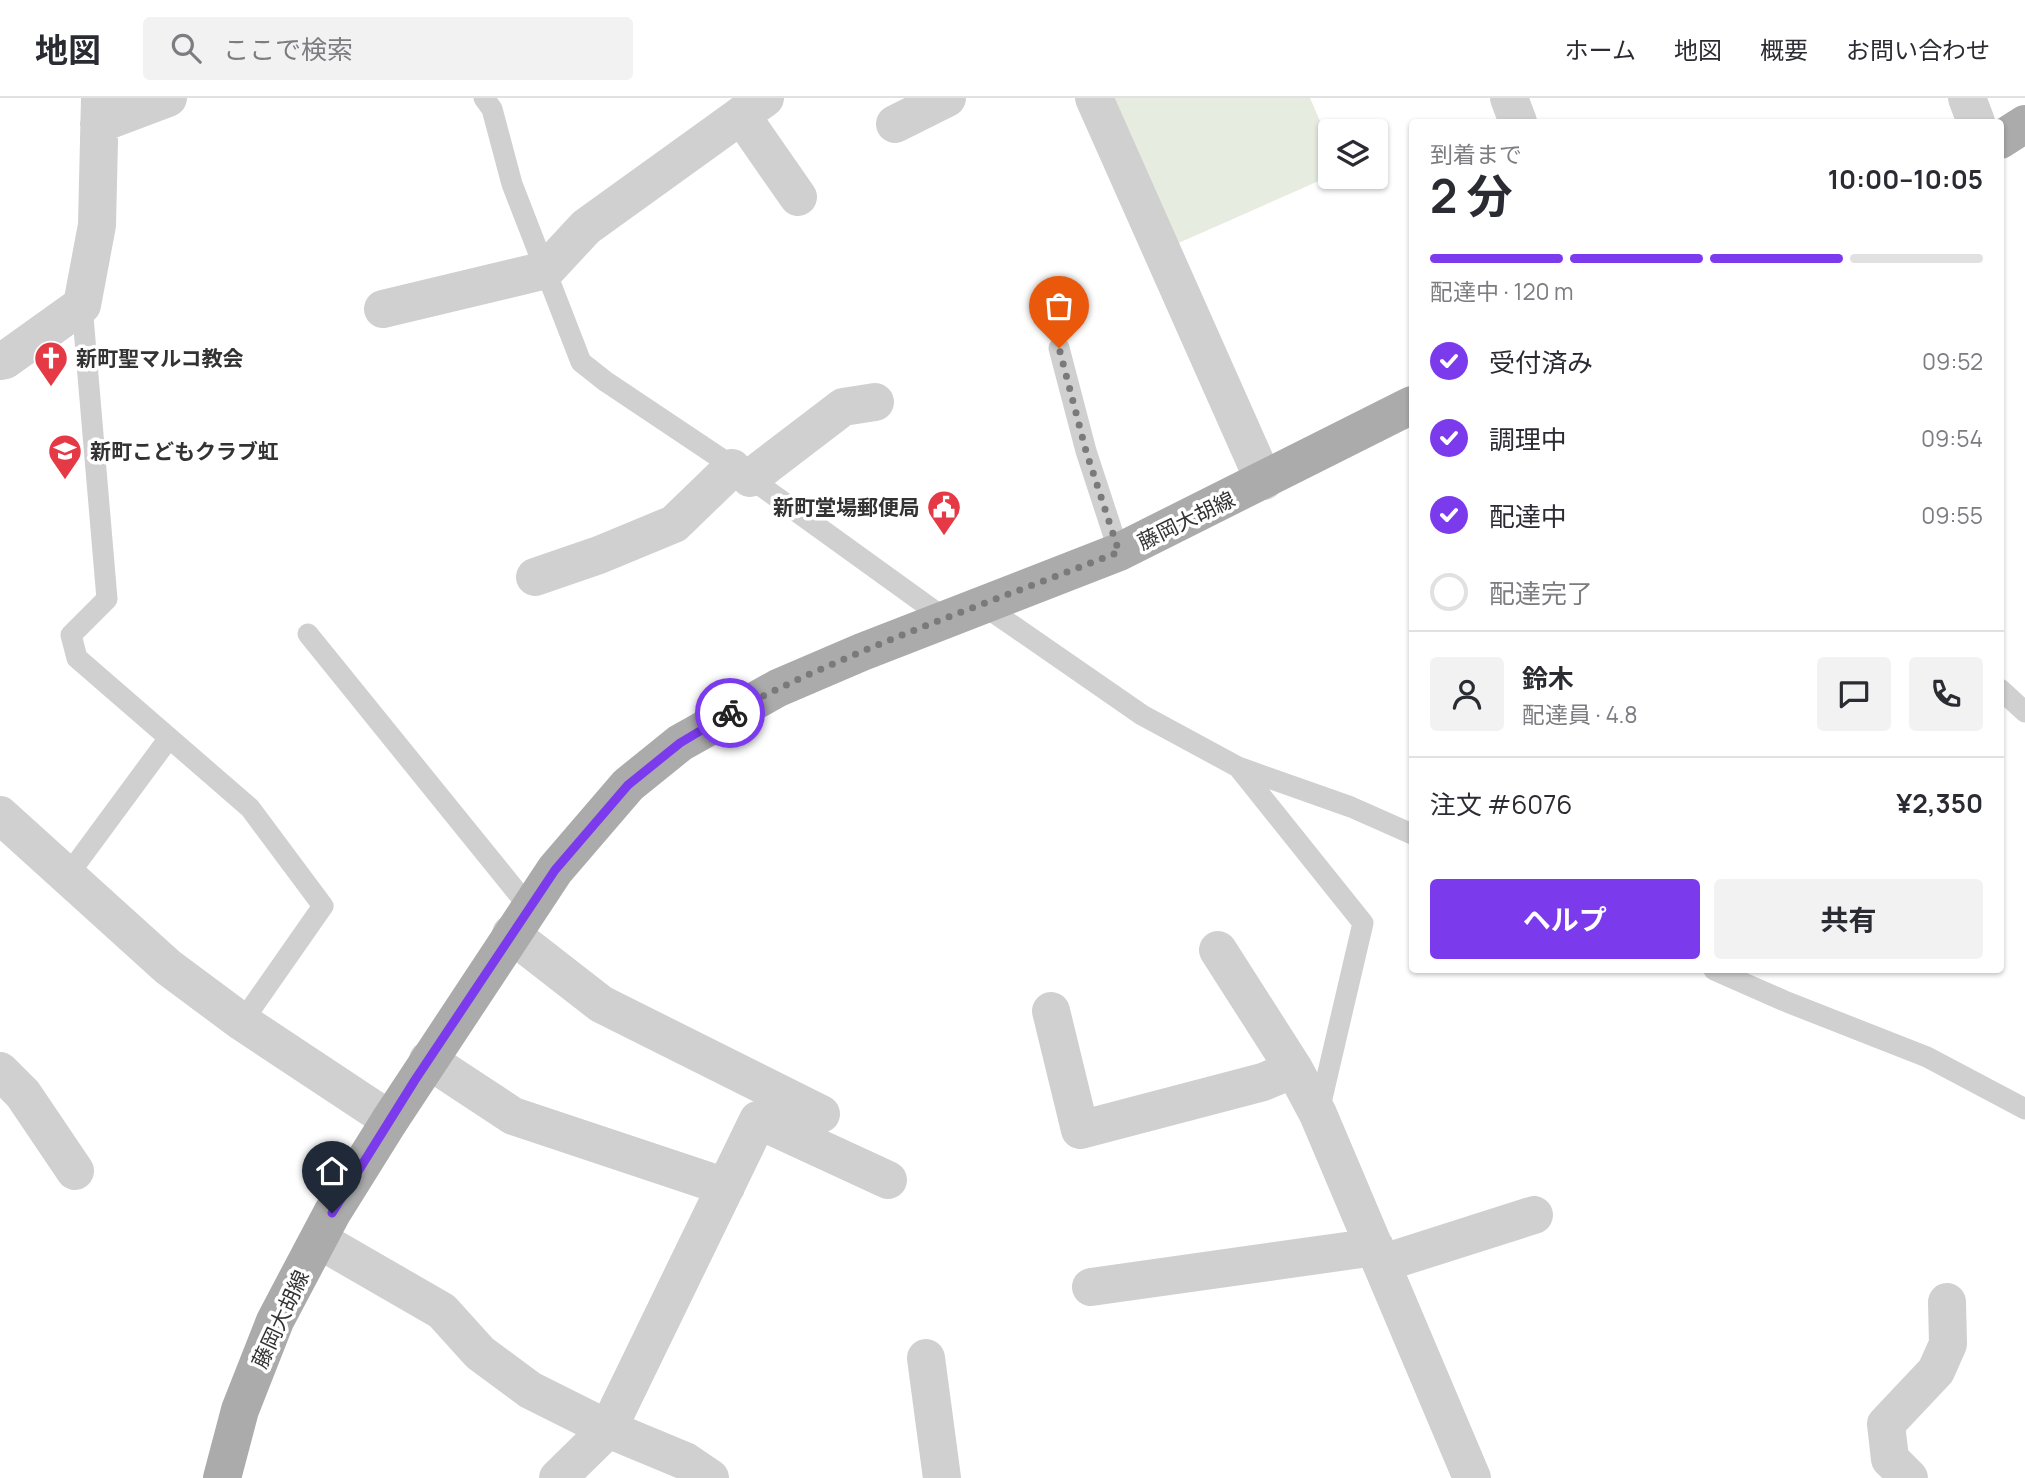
<!DOCTYPE html>
<html lang="ja">
<head>
<meta charset="utf-8">
<style>
  :root { --surface:#fff; --page:#f2f2f3; --text:#2b2b33; --muted:#7c7c81; --line:#e1e1e2; --accent:#7c3aed }
  body { margin:0; font-family:Manrope,"Noto Sans JP",sans-serif; background:var(--page); color:var(--text); height:100vh; display:flex; flex-direction:column; font-size:26px; white-space:nowrap }
  * { box-sizing:border-box; margin:0 }
  p { font-size:23px; color:var(--muted) }
  .icon { flex:none; width:38px; height:38px; fill:none; stroke:currentColor; stroke-width:2; stroke-linecap:round; stroke-linejoin:round }
  .map { position:relative; flex:1; overflow:hidden }
  .panel { position:absolute; left:1409px; top:21px; width:595px; height:854px; display:flex; flex-direction:column; background:var(--surface); border-radius:7px; box-shadow:0 2px 5px #0004 }
  .panel>* { flex:none }
  .tools { position:absolute; left:1318px; top:21px; display:grid; gap:14px }
  .tools a { display:grid; place-items:center; width:70px; height:70px; border-radius:7px; background:var(--surface); box-shadow:0 2px 5px #0004; font-size:35px }
  .pin { position:absolute; display:grid; place-items:center; width:60px; height:60px; color:#fff; margin:-72px -30px; border-radius:50% 50% 50% 0; rotate:-45deg; box-shadow:0 0 7px #0007 }
  .pin .icon { rotate:45deg }
  .courier { position:absolute; display:grid; place-items:center; width:70px; height:70px; margin:-35px; border:5px solid #7c3aed; border-radius:50%; background:#fff; color:#222; box-shadow:0 2px 9px #0007 }
  .head em { font-style:normal; font-weight:700 }
  .head div { display:flex; flex-direction:column-reverse }
  .head { display:flex; align-items:center; justify-content:space-between; height:119px; padding:0 21px }
  h1 { font-size:46px; font-weight:700; line-height:52px }
  .bar { display:grid; grid-template-columns:repeat(4,1fr); gap:10px 7px; align-content:center; height:84px; padding:0 21px }
  .bar i { height:9px; border-radius:5px; background:var(--line) }
  .bar .active { background:var(--accent) }
  .bar p { grid-column:span 4 }
  .line { display:flex; align-items:center; gap:18px; padding:0 21px; border-top:2px solid var(--line) }
  .line div { flex:1 }
  .round { display:grid; place-items:center; flex:none; width:74px; height:74px; border-radius:7px; background:var(--page) }
  ol { padding:0 21px; list-style:none }
  li { display:flex; align-items:center; gap:21px; height:77px }
  li p { margin-inline-start:auto }
  li .icon { padding:7px; border-radius:50%; background:var(--accent); color:#fff; stroke-width:4 }
  li:last-child { color:var(--muted) }
  li i { width:38px; height:38px; border:4px solid var(--line); border-radius:50% }
  .cta { display:flex; gap:14px; margin-top:auto; padding:14px 21px }
  .cta a { flex:1; height:80px; border-radius:7px; background:var(--accent); color:#fff; font-size:28px; font-weight:700; line-height:80px; text-align:center }
  .cta a+a { background:var(--page); color:var(--text) }
  header { display:flex; align-items:center; gap:42px; box-sizing:border-box; height:98px; padding:0 35px; background:var(--surface); border-bottom:2px solid var(--line) }
  header strong { font-size:33px }
  nav { display:flex; gap:38px; margin-inline-start:auto; font-size:24px }
  .search { width:490px; height:63px; background:var(--page); display:flex; align-items:center; gap:18px; box-sizing:border-box; padding:0 24px; border-radius:7px; color:var(--muted); font-size:26px }
  .map>svg:first-child { display:block }
  .green { fill:#e6ecdf }
  .lines { fill:none; stroke-linecap:round; stroke-linejoin:round }
  .service { stroke:#d0d0d0; stroke-width:21 }
  .minor { stroke:#d0d0d0; stroke-width:38 }
  .primary { stroke:#ababab; stroke-width:38 }
  .done { stroke:#7a7a7a; stroke-width:7; stroke-dasharray:0 12.6 }
  .route { stroke:#7c3aed; stroke-width:9 }
  .labels { text-anchor:middle; dominant-baseline:central; stroke-width:7; stroke-linejoin:round; paint-order:stroke }
  .poi-label { font-size:21px; font-weight:bold; fill:#333; stroke:#fff; text-anchor:start }
  .street-label { font-size:21px; fill:#333; stroke:#fff }
</style>
</head>
<body>
<header>
<strong>地図</strong>
<div class="search"><svg class="icon" aria-label="search" viewBox="0 0 24 24"><circle cx="10" cy="10" r="6"/><path d="M15 15l6 6"/></svg>ここで検索</div>
<nav><a>ホーム</a><a>地図</a><a>概要</a><a>お問い合わせ</a></nav>
</header>
<div class="map">
<svg width="2025" height="1380" viewBox="0 0 2025 1380">
  <rect width="100%" height="100%" fill="#fff"/>
  <path class="green" d="M1108,0H1310L1330,46V78L1174,147Z"/>
  <g class="lines">
    <path class="service" d="M484,0L492,11L512,86L581,264L605,283L750,380L947,522
      M82,207L107,501L71,537L77,560L250,710L323,808L242,924
      M1059,250L1086,353L1119,454
      M983,507L1142,617L1238,669L1351,709L1412,736
      M308,536L529,809
      M2000,591L2025,614
      M1238,669L1363,825L1319,1013
      M68,777L169,640
      M1714,872L1787,904L1927,959L2025,1011"/>
    <path class="minor" d="M1094,0L1264,383
      M1509,0L1518,24
      M1967,0L1976,24
      M741,17L798,99
      M99,26L168,0
      M895,26L947,0
      M383,211L546,172L586,129L765,0
      M0,263L5,262L82,207L97,127L100,0
      M750,380L843,309L875,304
      M535,479L599,457L674,426L732,370
      M0,717L168,869L242,924L390,1022
      M511,836L601,906L821,1016
      M1218,852L1294,971L1318,1016L1472,1380
      M1051,913L1080,1032L1263,984L1294,971
      M428,962L513,1018L726,1089
      M0,973L23,996L75,1073
      M319,1142L442,1213L480,1255L530,1292L608,1331L685,1363L710,1380
      M1383,1165L1534,1117
      M1091,1189L1375,1149
      M926,1260L942,1380
      M558,1380L608,1331L758,1022L888,1082
      M1909,1380L1890,1361L1886,1326L1936,1273L1948,1246L1947,1204"/>
    <path class="primary" d="M2000,42L2025,26
      M222,1380L240,1312L275,1223L332,1115L390,1022L555,772L628,687L680,645L778,590L862,554L1119,454L1412,307"/>
  </g>
  <g class="lines">
    <path class="done" d="M730,615C853,550 989,505 1119,454L1086,353L1059,250"/>
    <path class="route" d="M332,1115L415,982L555,772L628,687L680,645L730,615"/>
  </g>
  <defs>
    <g id="church-pin" transform="scale(1.75)"><path d="M0 17L-7.5 6A9.5 9.5 0 1 1 7.5 6Z" fill="#e63946" stroke="#fff"/><path d="M-1.2-6h2.4v3.5h3.3v2.4h-3.3V6h-2.4V-.1h-3.3v-2.4h3.3Z" fill="#fff"/></g>
    <g id="school-pin" transform="scale(1.75)"><path d="M0 17L-7.5 6A9.5 9.5 0 1 1 7.5 6Z" fill="#e63946" stroke="#fff"/><path d="M0-5L7-2L0 1L-7-2ZM-4 1L0 2.5L4 1V4Q0 6-4 4Z" fill="#fff"/></g>
    <g id="civic-pin" transform="scale(1.75)"><path d="M0 17L-7.5 6A9.5 9.5 0 1 1 7.5 6Z" fill="#e63946" stroke="#fff"/><path d="M-.6-6.5H3V-4.5H.6V-3L4-1V1h2V6H-6V1h2V-1L-.6-3ZM-1.2 2.5V6h2.4V2.5Z" fill="#fff"/></g>
  </defs>
  <g fill-rule="evenodd">
    <use href="#church-pin" x="51" y="260"/>
    <use href="#school-pin" x="65" y="353"/>
    <use href="#civic-pin" x="944" y="409"/>
  </g>
  <g class="labels">
    <g class="poi-label">
      <text x="76" y="260">新町聖マルコ教会</text>
      <text x="90" y="353">新町こどもクラブ虹</text>
      <text x="920" y="409" text-anchor="end">新町堂場郵便局</text>
    </g>
    <g class="street-label">
      <text transform="translate(1186 422) rotate(-26)">藤岡大胡線</text>
      <text transform="translate(280 1221) rotate(-65)">藤岡大胡線</text>
    </g>
  </g>
</svg>
<div class="tools">
<a><svg class="icon" aria-label="layers" viewBox="0 0 24 24"><path d="M12 4l9 5-9 5-9-5zM3 14l9 5 9-5"/></svg></a>
</div>
<div class="pin" style="left:1059px;top:250px;background:#ea580c"><svg class="icon" aria-label="bag" viewBox="0 0 24 24"><path d="M5 8h14l-1 12H6zM9 8a3 3 0 0 1 6 0"/></svg></div>
<div class="pin" style="left:332px;top:1115px;background:#1f2937"><svg class="icon" aria-label="home" viewBox="0 0 24 24"><path d="M3 11l9-7 9 7M6 9v11h12V9"/></svg></div>
<div class="courier" style="left:730px;top:615px"><svg class="icon" aria-label="bike" viewBox="0 0 24 24"><circle cx="6" cy="16" r="4"/><circle cx="18" cy="16" r="4"/><path d="M6 16l4-8h5l3 8M10 8l3 8H6M13 5h3"/></svg></div>
<section class="panel">
<div class="head"><div><h1>2 分</h1><p>到着まで</p></div><em>10:00–10:05</em></div>
<div class="bar"><i class="active"></i><i class="active"></i><i class="active"></i><i></i><p>配達中 · 120 m</p></div>
<ol>
<li><svg class="icon" aria-label="check" viewBox="0 0 24 24"><path d="M5 12l5 5 9-10"/></svg>受付済み<p>09:52</p></li>
<li><svg class="icon" aria-label="check" viewBox="0 0 24 24"><path d="M5 12l5 5 9-10"/></svg>調理中<p>09:54</p></li>
<li><svg class="icon" aria-label="check" viewBox="0 0 24 24"><path d="M5 12l5 5 9-10"/></svg>配達中<p>09:55</p></li>
<li><i></i>配達完了</li>
</ol>
<div class="line" style="height:126px"><a class="round"><svg class="icon" aria-label="person" viewBox="0 0 24 24"><circle cx="12" cy="8" r="4"/><path d="M4 21q1-7 8-7t8 7"/></svg></a><div><b>鈴木</b><p>配達員 · 4.8</p></div><a class="round"><svg class="icon" aria-label="chat" viewBox="0 0 24 24"><path d="M4 5h16v11H9l-5 4z"/></svg></a><a class="round"><svg class="icon" aria-label="phone" viewBox="0 0 24 24"><path d="M5 4h4l2 5-3 2q2 4 5 5l2-3 5 2v4C11 20 4 13 5 4z"/></svg></a></div>
<div class="line" style="height:91px"><div>注文 #6076</div><b>¥2,350</b></div>
<div class="cta"><a>ヘルプ</a><a>共有</a></div>
</section>
</div>
</body>
</html>
